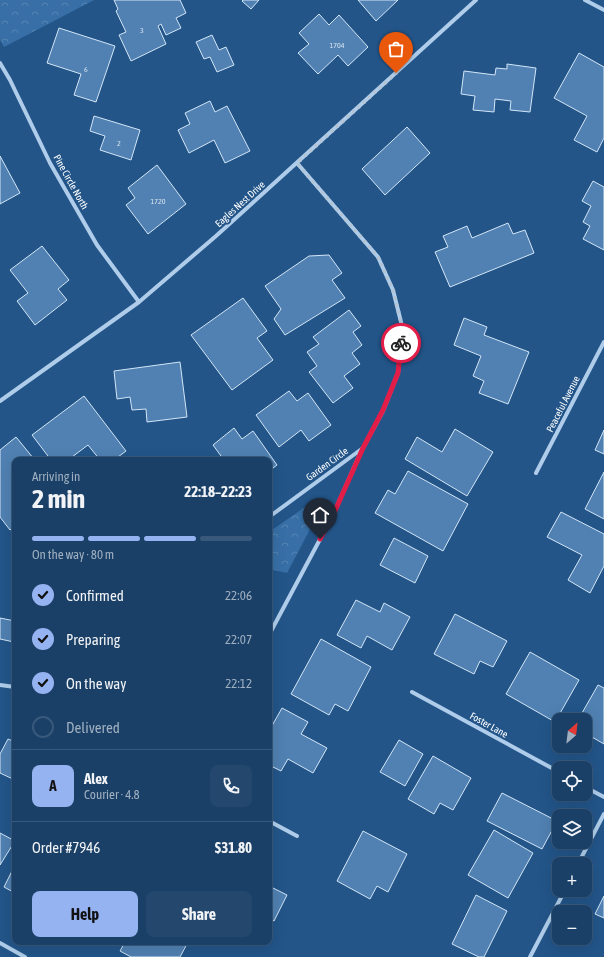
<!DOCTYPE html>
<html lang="en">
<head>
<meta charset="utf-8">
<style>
  :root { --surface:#1a4067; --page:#23476d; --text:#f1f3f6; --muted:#9fafc0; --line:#38597b; --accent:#95b2f1 }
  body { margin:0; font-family:"Asap Condensed",sans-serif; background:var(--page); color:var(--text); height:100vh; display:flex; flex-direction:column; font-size:15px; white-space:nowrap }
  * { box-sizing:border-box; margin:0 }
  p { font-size:13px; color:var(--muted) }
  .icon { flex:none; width:22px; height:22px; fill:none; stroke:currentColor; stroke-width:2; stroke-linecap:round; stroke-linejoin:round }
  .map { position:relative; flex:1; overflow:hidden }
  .sheet { position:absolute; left:12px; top:457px; width:260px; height:488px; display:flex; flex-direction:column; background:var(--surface); border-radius:8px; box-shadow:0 4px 16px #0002,0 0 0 1px var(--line) }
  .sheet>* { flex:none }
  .needle { width:26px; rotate:28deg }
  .fabs { position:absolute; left:552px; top:713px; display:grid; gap:8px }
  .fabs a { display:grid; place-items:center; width:40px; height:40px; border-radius:8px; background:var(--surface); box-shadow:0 4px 16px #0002,0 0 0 1px var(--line); font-size:20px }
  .pin { position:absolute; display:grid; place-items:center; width:34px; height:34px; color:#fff; margin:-41px -17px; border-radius:50% 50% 50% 0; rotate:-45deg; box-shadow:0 0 4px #0007 }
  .pin .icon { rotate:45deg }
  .courier { position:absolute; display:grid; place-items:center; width:40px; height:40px; margin:-20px; border:3px solid #e11d48; border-radius:50%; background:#fff; color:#222; box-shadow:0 1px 5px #0007 }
  .overview em { font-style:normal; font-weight:700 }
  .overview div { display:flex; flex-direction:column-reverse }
  .overview { display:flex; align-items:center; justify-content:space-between; height:68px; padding:0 20px }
  h1 { font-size:26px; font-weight:700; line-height:30px }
  .bar { display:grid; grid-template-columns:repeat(4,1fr); gap:6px 4px; align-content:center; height:48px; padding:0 20px }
  .bar i { height:5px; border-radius:3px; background:var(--line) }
  .bar .current { background:var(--accent) }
  .bar p { grid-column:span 4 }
  .line { display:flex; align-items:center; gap:10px; padding:0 20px; border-top:1px solid var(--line) }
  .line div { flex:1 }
  .round { display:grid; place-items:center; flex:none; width:42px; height:42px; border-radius:8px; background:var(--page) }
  ol { padding:0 20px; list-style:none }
  li { display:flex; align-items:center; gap:12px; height:44px }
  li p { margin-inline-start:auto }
  li .icon { padding:4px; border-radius:50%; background:var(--accent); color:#111; stroke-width:4 }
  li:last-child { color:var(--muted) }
  li i { width:22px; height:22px; border:2px solid var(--line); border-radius:50% }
  .cta { display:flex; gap:8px; margin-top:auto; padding:8px 20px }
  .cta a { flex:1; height:46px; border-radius:8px; background:var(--accent); color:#111; font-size:16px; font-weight:700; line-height:46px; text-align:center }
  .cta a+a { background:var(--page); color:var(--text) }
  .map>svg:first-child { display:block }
  .park { fill:url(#park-crowns) }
  .building { fill:#5081b2; stroke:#d3e6f7 }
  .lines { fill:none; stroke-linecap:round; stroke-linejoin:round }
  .minor { stroke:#afcdea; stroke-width:4 }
  .done { stroke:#b2c4d6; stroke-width:4; stroke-dasharray:0 7.2 }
  .route { stroke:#e11d48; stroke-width:5 }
  .labels { text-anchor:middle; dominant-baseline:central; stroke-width:4; stroke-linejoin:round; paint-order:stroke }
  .number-label { font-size:8px; fill:#d3e0ec }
  .street-label { font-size:10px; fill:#fff; stroke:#235589 }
</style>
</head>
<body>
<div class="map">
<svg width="604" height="957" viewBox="0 0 604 957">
  <defs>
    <pattern id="park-crowns" width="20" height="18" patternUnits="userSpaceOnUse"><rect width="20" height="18" fill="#376fa6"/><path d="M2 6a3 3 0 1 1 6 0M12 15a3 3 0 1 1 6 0" fill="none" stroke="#5585b3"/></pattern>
  </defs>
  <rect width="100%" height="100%" fill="#235589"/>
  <path class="park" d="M0,0H94L4,47L0,40Z
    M308,505L316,506L317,516L287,573L269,569V532Z"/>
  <path class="building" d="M114,0H180L186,13L176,18L181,28L166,35L161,24L158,26L166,44L131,61L119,35L126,32L116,11L118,9Z
    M243,0H259L251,9L242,1Z
    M358,0H398L376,21Z
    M319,14L329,25L339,15L368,47L348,66L338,55L318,74L298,53L309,44L299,33Z
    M59,28L115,46L96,102L74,95L81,74L47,63Z
    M212,35L219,50L226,47L234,65L217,72L210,57L204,59L196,42Z
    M579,53L604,67V138L597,152L574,140L587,116L554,98Z
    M507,64L536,68L530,112L510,110L511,101L495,99L494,112L473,110L475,96L461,94L464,71L495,75L496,68L507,69Z
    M210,101L215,112L227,106L250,151L225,163L214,140L189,153L178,130L190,124L185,113Z
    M94,116L140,130L131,160L100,150L105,136L90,131Z
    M407,127L430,153L385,195L362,169Z
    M0,156L20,193L0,204Z
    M157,165L186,204L148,234L126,205L135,198L128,188Z
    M593,181L604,187V250L583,239L590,226L583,222L591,206L582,201Z
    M508,223L513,234L525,230L534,253L450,287L435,252L448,247L443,236L467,226L472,238Z
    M42,246L69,280L58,289L67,300L35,325L17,301L28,293L10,270Z
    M329,255L342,273L332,280L345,298L285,335L274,319L281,309L265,286L309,256Z
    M243,298L267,331L257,338L273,360L232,390L191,335Z
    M349,310L361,326L353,332L362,345L352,353L360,364L344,376L353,388L333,403L309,372L317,366L307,352L319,344L313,337Z
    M464,318L487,327L484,335L529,352L508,404L479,393L484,381L473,376L481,356L454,345Z
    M180,362L187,417L147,422L146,409L132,410L130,397L117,399L114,371Z
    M289,391L297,401L308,393L331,425L309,441L301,430L279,447L256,415Z
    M84,396L126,451L114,460H100L88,445L68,460H51L32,435Z
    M234,428L242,439L253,431L277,465L269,471V460H215L221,456L213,445Z
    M455,429L493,452L467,496L405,459L417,437L442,452Z
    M604,430V454L595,450Z
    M16,437L34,459L15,460V526L10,530L0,517V450Z
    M408,471L468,504L443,551L375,513L388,490L395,494Z
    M604,472V519L585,509Z
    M561,512L604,534V566L590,593L568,580L582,555L547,537Z
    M394,538L428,556L415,583L380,565Z
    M356,600L380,612L384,603L410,617L392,650L367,636L361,648L337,635Z
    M455,614L507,641L493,667L480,661L474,674L434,654Z
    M0,618L15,621L14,642L0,639Z
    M321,639L371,667L348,711L335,704L329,715L291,694Z
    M530,652L579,680L555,722L506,694Z
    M598,685L604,688V744L585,733V720H578Z
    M282,708L308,722L301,734L327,748L313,773L288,759L281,771L269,765V731Z
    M8,739L15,742V780L0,773V754Z
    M399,740L423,754L405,786L380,772Z
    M433,756L471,778L453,810L440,803L434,814L408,799Z
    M502,793L557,821L542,849L487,821Z
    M494,830L533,853L508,898L468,875Z
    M363,831L407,854L388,892L377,886L370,899L337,881Z
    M0,833L15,841L0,865Z
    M15,865V893L4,887Z
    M269,886L287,895L274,921L269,918Z
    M476,895L507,911L484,957H479L452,944Z
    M604,896V918L595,914Z
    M125,942H188L180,957H131L120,951Z"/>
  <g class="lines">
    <path class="minor" d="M585,0L604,10
      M0,63L10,80L50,163L97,245L139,302
      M0,401L139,302L216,236L476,0
      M536,473L604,342
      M269,517L363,448L383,411L398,373L403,330L393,290L378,257L297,163
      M269,635L334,513L362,449
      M0,685L15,687
      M412,692L559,772
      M585,787L604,797
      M269,821L297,836
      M578,864L604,814
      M0,943L25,957
      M530,957L565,890"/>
  </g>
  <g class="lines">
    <path class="done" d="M396,73L297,163L378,257L393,290L403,330L401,343"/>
    <path class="route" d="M320,539L334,513L363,448L383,410L398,373L401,343"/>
  </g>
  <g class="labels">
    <g class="number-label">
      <text x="142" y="30">3</text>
      <text x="337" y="45">1704</text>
      <text x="86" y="69">6</text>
      <text x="119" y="143">2</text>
      <text x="158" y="201">1720</text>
    </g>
    <g class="street-label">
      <text transform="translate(71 182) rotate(61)">Pine Circle North</text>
      <text transform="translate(240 204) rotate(-42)">Eagles Nest Drive</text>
      <text transform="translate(563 404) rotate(-63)">Peaceful Avenue</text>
      <text transform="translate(327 464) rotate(-36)">Garden Circle</text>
      <text transform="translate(489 725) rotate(29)">Foster Lane</text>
    </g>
  </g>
</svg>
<div class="fabs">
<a><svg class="needle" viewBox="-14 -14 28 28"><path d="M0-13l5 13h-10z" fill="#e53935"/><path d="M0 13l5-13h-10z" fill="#9fafc0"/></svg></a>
<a><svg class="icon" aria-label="locate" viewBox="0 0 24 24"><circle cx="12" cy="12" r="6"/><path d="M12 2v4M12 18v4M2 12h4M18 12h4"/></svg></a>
<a><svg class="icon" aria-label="layers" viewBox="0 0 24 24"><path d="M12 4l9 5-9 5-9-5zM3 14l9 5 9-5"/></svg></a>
<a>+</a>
<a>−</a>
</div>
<div class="pin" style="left:396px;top:73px;background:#ea580c"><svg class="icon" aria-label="bag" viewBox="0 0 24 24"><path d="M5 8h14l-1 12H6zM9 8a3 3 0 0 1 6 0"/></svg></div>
<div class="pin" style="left:320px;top:539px;background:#1f2937"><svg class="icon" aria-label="home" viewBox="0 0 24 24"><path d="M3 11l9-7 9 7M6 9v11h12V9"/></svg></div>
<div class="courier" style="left:401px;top:343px"><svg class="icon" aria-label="bike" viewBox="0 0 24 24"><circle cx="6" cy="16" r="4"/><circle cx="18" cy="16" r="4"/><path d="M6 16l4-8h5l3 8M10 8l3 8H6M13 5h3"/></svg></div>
<section class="sheet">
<div class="overview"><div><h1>2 min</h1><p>Arriving in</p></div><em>22:18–22:23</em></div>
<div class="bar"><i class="current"></i><i class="current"></i><i class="current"></i><i></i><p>On the way · 80 m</p></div>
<ol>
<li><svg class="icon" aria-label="check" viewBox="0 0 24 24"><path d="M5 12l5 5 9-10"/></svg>Confirmed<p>22:06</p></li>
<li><svg class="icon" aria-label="check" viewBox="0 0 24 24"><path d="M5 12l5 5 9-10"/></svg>Preparing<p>22:07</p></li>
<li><svg class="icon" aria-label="check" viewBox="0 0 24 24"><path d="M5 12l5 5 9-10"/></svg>On the way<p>22:12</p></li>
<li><i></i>Delivered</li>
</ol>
<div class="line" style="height:72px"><b class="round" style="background:var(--accent);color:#111">A</b><div><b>Alex</b><p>Courier · 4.8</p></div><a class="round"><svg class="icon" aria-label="phone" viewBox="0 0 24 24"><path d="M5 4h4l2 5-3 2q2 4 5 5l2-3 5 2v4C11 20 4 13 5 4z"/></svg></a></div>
<div class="line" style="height:52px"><div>Order #7946</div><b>$31.80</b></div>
<div class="cta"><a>Help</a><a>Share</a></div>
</section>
</div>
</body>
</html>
